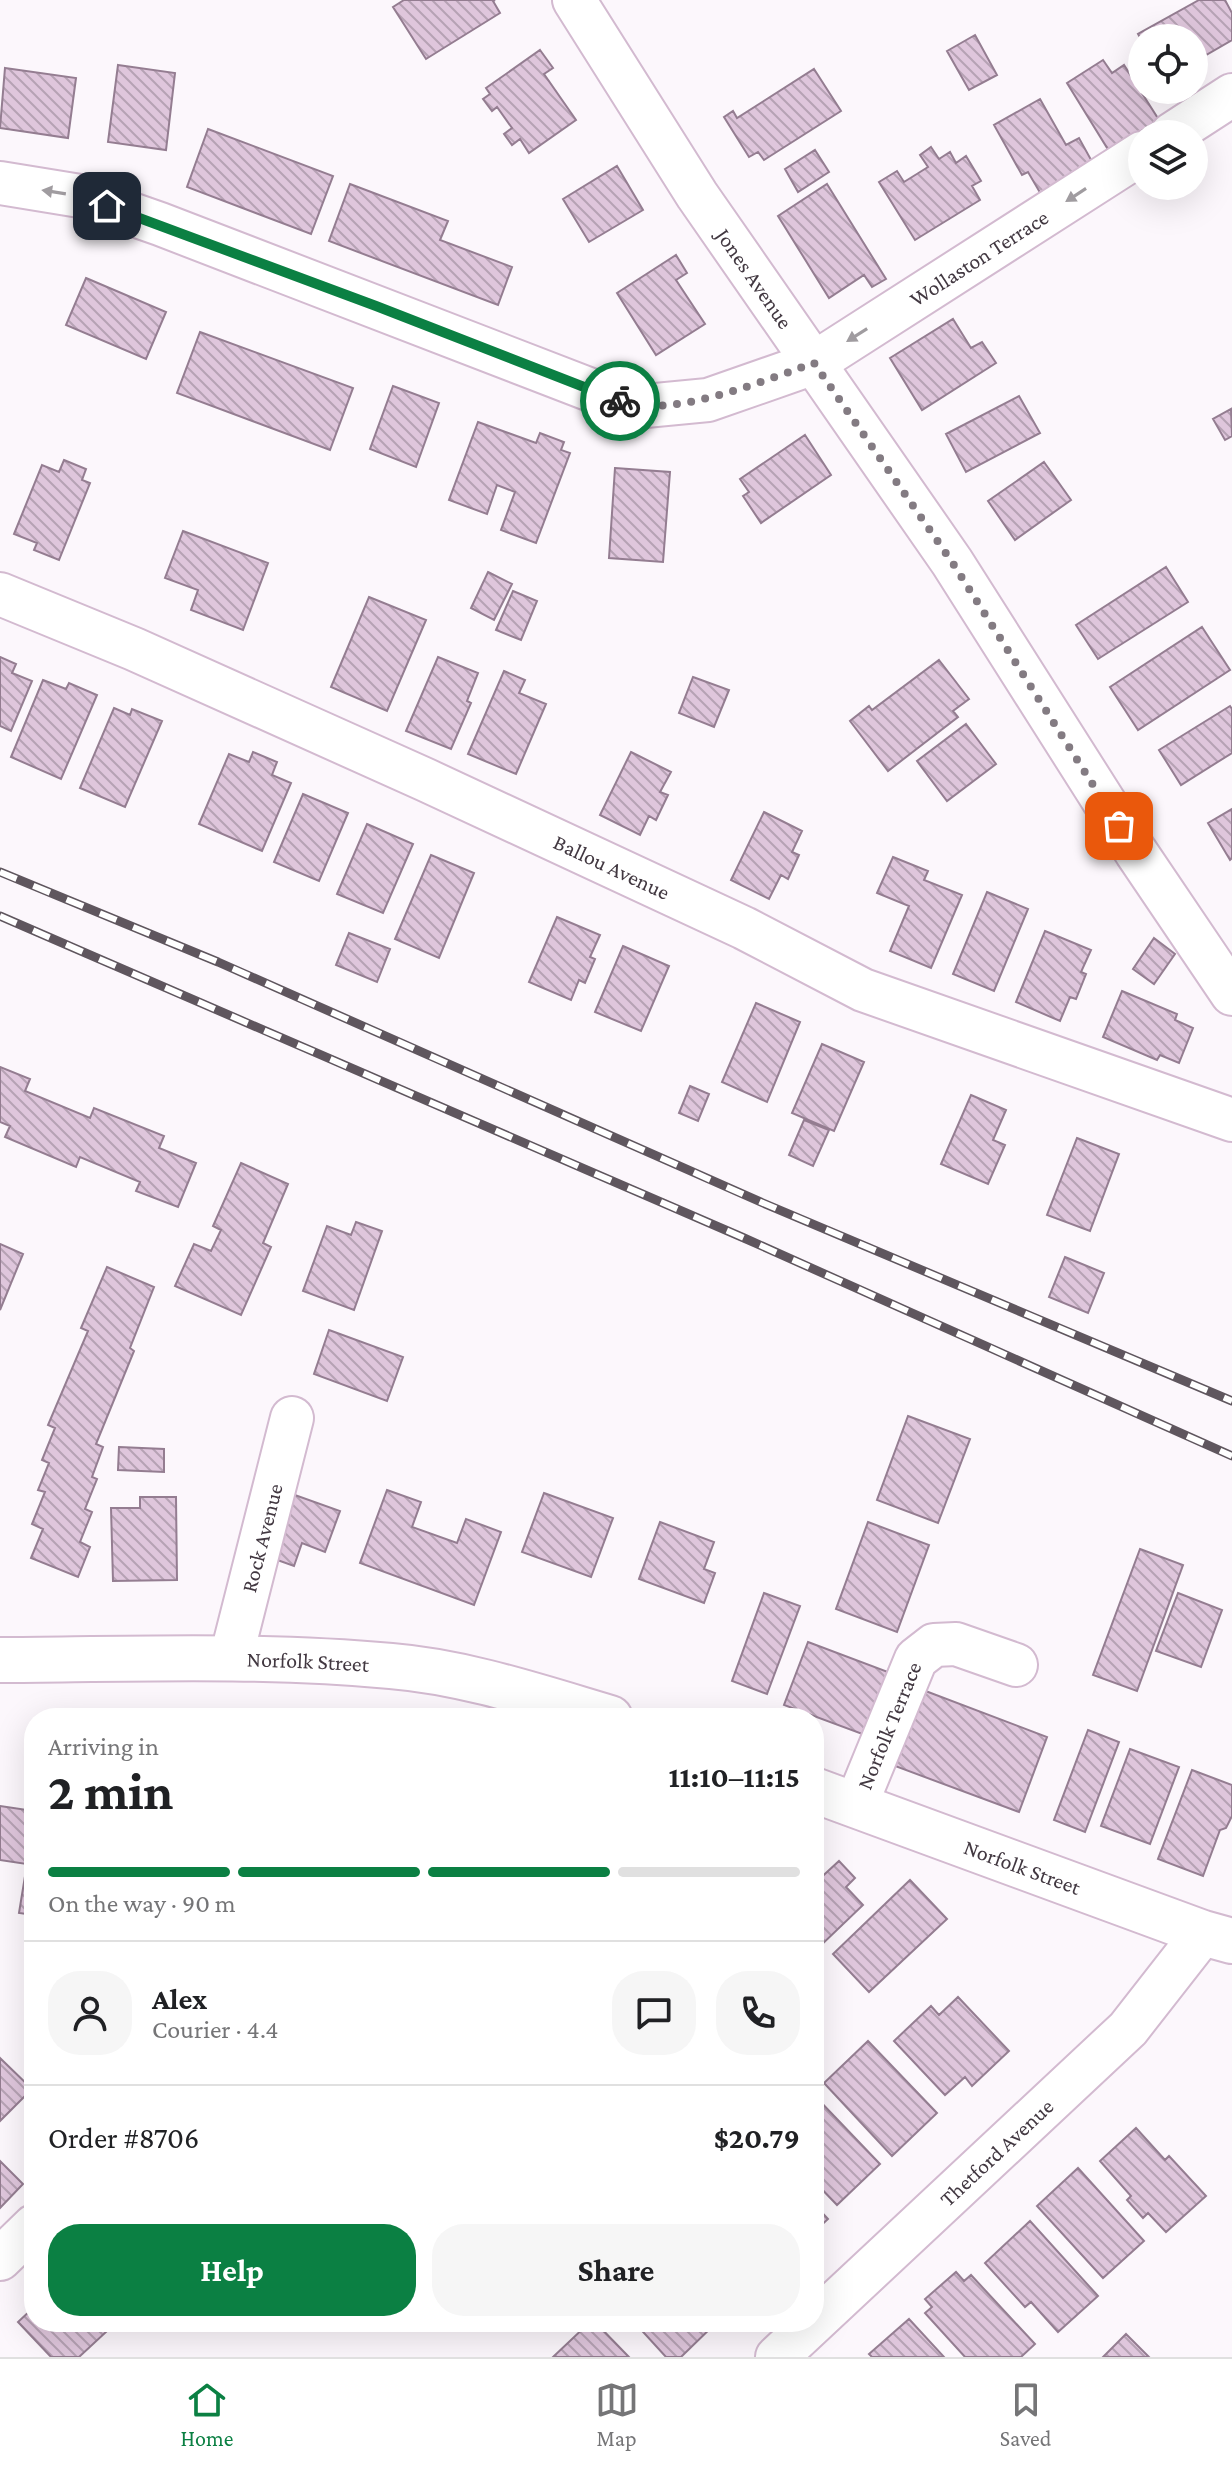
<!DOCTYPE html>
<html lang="en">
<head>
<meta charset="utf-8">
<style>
  :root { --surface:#fff; --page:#f6f6f6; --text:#202124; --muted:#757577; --line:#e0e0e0; --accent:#0b8043 }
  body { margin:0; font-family:"Crimson Pro",serif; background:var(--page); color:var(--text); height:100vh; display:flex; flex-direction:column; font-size:30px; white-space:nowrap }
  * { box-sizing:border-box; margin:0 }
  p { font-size:26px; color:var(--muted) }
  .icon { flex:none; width:44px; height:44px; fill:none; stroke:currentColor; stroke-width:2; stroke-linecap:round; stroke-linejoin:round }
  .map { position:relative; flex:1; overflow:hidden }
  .details { position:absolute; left:24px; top:1708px; width:800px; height:624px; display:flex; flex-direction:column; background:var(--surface); border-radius:32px; box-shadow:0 8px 32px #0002 }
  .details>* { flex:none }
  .fabs { position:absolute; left:1128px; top:24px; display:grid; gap:16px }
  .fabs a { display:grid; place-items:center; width:80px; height:80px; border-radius:50%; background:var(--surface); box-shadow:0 8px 32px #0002; font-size:40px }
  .pin { position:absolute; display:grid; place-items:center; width:68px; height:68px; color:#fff; margin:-34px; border-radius:16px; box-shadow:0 4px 12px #0006 }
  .courier { position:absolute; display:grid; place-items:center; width:80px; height:80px; margin:-40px; border:6px solid #0b8043; border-radius:50%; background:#fff; color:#222; box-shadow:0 2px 10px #0007 }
  .headline em { font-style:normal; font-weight:700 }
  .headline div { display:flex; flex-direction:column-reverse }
  .headline { display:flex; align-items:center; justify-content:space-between; height:136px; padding:0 24px }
  h1 { font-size:52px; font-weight:700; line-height:60px }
  .bar { display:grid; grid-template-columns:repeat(4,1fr); gap:12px 8px; align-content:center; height:96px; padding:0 24px }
  .bar i { height:10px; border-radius:6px; background:var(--line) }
  .bar .selected { background:var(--accent) }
  .bar p { grid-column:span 4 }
  .line { display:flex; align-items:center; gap:20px; padding:0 24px; border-top:2px solid var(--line) }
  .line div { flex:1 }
  .round { display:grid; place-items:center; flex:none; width:84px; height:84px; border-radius:32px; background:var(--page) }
  .button { display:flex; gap:16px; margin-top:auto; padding:16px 24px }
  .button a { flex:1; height:92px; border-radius:32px; background:var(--accent); color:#fff; font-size:32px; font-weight:700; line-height:92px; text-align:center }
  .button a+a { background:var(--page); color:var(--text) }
  .tabs { display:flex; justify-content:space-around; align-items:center; height:112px; border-top:2px solid var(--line); background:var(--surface); font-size:22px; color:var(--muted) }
  .tabs a { display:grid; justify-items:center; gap:4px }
  .tabs .selected { color:var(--accent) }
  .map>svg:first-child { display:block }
  .building { fill:url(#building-back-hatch); stroke:#947d91; stroke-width:2 }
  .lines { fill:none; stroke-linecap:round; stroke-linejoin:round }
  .minor-casing { stroke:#d3bad0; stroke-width:46 }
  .secondary-casing { stroke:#d3bad0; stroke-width:48 }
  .minor { stroke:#fff; stroke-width:42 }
  .secondary { stroke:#fff; stroke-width:44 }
  .rail-casing { stroke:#5f565e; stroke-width:9 }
  .rail { stroke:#fff; stroke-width:6; stroke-dasharray:18; stroke-linecap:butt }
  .oneway { fill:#a09ca0 }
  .done { stroke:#837b82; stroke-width:8; stroke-dasharray:0 14.4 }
  .route { stroke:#0b8043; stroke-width:10 }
  .labels { text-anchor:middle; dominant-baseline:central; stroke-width:6; stroke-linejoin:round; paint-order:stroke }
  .street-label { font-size:22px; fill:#423841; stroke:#fff }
</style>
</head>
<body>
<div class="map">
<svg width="1232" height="2357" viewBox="0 0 1232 2357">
  <defs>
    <pattern id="building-back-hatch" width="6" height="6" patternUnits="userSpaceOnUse" patternTransform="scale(2)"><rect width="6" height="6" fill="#dfc6dc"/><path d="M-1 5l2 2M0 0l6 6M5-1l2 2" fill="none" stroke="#b6a2b4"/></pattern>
  </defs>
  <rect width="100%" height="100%" fill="#fcf7fc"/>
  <path class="building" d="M404,0H495L493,1L500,13L426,59L393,7Z
    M1199,0H1225L1232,13V40L1194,62V38H1142V41L1138,34Z
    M975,35L997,75L969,90L947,51Z
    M540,50L553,68L544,74L576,120L529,153L520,139L512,145L504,134L512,128L497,107L492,111L483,99L490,94L486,88Z
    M1103,60L1112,73L1124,65L1159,120L1109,151L1067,83Z
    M118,65L175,73L166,150L108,142Z
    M5,68L76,78L68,138L0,128Z
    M814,69L841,111L764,160L758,152L749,157L724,117L733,111L737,118Z
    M1040,99L1066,145L1079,138L1095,167L1042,196L1028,172L1022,175L994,125Z
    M208,129L333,176L311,234L187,187Z
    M931,147L939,159L950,152L956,163L966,156L981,181L972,186L980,200L915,240L879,182L897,171L904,182L928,167L920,155Z
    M815,150L829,172L798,192L785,169Z
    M617,166L643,210L589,242L563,199Z
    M350,184L448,221L440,240L512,267L498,305L329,241Z
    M827,184L886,279L872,287L864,275L829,298L778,216Z
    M676,255L687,273L676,280L705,324L656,355L617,293Z
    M86,278L166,312L146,359L66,325Z
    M953,319L971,348L982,342L996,363L922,410L890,358Z
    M200,332L353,388L330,450L177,393Z
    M393,386L439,403L416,467L370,449Z
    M1019,396L1040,433L966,472L946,434Z
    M1231,409L1232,436L1225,440L1213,419Z
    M478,422L536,443L540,433L564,442L561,450L570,453L536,543L501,530L515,492L497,485L487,514L449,500Z
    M805,435L831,475L761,523L743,496L749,492L740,479Z
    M64,460L86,469L82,480L90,483L59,560L34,550L37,543L14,534L42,465L59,472Z
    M1044,462L1071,500L1015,540L988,501Z
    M615,468L670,472L663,562L609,558Z
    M183,531L268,563L243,630L191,610L198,590L165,578Z
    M1166,567L1188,602L1098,659L1076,625Z
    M488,572L512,584L494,620L471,608Z
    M513,591L537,601L521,640L496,630Z
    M369,597L426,620L387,711L331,687Z
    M1202,627L1230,670L1138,730L1110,687Z
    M0,657L16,664L12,673L32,681L11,731L0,726Z
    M438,657L478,673L467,701L471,703L451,749L406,731Z
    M939,660L969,699L953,711L958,717L888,771L850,721L869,706L872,710Z
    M504,671L525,680L519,693L546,704L516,774L468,754Z
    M693,677L729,690L714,727L679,713Z
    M43,680L66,689L69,683L97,695L61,779L11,757Z
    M1230,706L1232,709V753L1181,785L1159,750Z
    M114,708L130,715L132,709L162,721L125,807L80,788Z
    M966,724L996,764L947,801L917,761Z
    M253,752L277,762L272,775L291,783L262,851L199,824L229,754L249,762Z
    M631,752L671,772L660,792L668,795L656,820L649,816L640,835L600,815Z
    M303,794L348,813L319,881L274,862Z
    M1232,809V858L1230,860L1208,823Z
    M764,812L802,831L792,852L799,855L788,879L781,875L769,899L731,880Z
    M367,824L413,844L383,913L337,894Z
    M431,855L474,873L439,958L395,939Z
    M893,857L928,871L924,880L962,895L931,968L890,951L909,906L877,893Z
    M987,892L1028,909L994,991L953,974Z
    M557,917L600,935L590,957L595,959L585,983L579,980L571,1000L529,982Z
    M1045,931L1091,950L1081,972L1086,974L1076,999L1070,997L1060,1021L1016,1002Z
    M349,933L390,949L377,982L336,965Z
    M1154,938L1175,954L1154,984L1133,969Z
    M623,946L669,966L641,1031L595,1012Z
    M1122,991L1177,1014L1175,1020L1193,1028L1179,1063L1160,1055L1157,1060L1103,1037Z
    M756,1003L800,1022L767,1102L722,1082Z
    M822,1044L864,1062L834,1131L792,1113Z
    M0,1067L30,1079L25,1091L90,1118L94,1108L164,1136L159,1148L196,1163L178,1207L136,1191L140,1182L80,1157L76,1167L5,1137L10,1126L0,1122Z
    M690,1086L709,1094L698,1121L679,1113Z
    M971,1095L1006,1110L993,1140L1005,1145L988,1184L941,1164Z
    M804,1120L829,1130L813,1166L789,1155Z
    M1077,1138L1119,1154L1090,1231L1047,1215Z
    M241,1163L288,1184L263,1243L271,1247L241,1315L175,1286L194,1244L211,1251L221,1230L213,1226Z
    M356,1222L382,1231L354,1310L303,1291L327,1226L351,1235Z
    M0,1244L23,1254L0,1310Z
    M1065,1257L1104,1273L1088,1313L1049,1297Z
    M107,1267L154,1287L130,1348L134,1351L96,1444L103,1447L92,1477L97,1479L85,1509L92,1512L80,1542L90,1547L78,1577L31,1558L43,1529L32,1524L45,1492L38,1490L49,1463L42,1460L55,1428L48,1425L88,1331L81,1328Z
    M329,1330L403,1357L387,1401L314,1374Z
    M908,1416L970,1439L938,1523L877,1500Z
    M119,1447L164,1449V1472L118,1470Z
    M278,1489L340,1511L325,1552L302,1543L294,1566L255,1552Z
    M387,1490L421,1502L412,1527L457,1543L466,1519L501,1532L474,1605L360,1563Z
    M544,1493L613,1518L591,1577L522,1552Z
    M140,1497H176L177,1580L113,1581L111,1508H140Z
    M660,1522L714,1542L704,1569L715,1573L704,1603L639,1579Z
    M868,1522L929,1545L897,1632L836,1609Z
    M1140,1549L1183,1565L1137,1691L1093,1675Z
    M764,1593L800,1606L767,1694L732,1681Z
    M1178,1593L1222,1610L1201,1667L1156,1651Z
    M808,1642L888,1672L865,1735L784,1705Z
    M915,1687L1047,1737L1019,1812L887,1763Z
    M1088,1730L1119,1742L1085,1832L1054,1820Z
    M1130,1749L1179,1767L1150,1844L1101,1826Z
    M1192,1770L1232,1785V1816L1226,1828L1220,1830L1203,1876L1158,1859Z
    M0,1806L34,1811L31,1832L34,1833V1915L19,1913L27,1864L0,1860Z
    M839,1861L855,1878L846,1887L863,1905L814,1952V1884Z
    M910,1880L947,1919L869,1992L833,1954Z
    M958,1997L1009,2051L972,2086L965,2077L945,2095L894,2041L931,2006L939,2015Z
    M868,2041L937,2113L892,2156L824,2083Z
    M0,2058L32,2089L0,2121Z
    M814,2095L880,2164L837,2205L814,2181Z
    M1136,2128L1165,2160L1169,2156L1206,2196L1166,2232L1148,2213L1143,2218L1127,2200L1131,2196L1100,2161Z
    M0,2161L23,2184L0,2208Z
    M1078,2168L1144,2241L1103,2278L1037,2206Z
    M814,2204L828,2219L814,2232Z
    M1030,2221L1098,2296L1058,2332L1031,2302L1025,2307L985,2263Z
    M956,2272L964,2281L971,2275L1035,2344L1021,2357H965L925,2313L932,2307L925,2299Z
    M34,2307V2322H97L106,2332L79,2357H51L18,2322Z
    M909,2319L944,2357H872L869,2354Z
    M590,2322H595L629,2357H553Z
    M634,2322H717L681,2357H666Z
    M1126,2334L1149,2357H1103Z"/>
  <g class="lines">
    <g class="minor-casing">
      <g id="minor">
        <path id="s1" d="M574,0L697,195L952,562L1136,852L1232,994"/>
        <path d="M1172,134L1232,95"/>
        <path id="s2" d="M0,183L80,196L160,224L635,407L708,400L814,363L1142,153"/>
        <path id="s3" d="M0,594L134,649L426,780L744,928L863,990L1232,1120"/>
        <path id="s4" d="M231,1658L292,1418"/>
        <path id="s5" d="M856,1805L916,1659L934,1645L956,1644L1016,1665"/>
        <path d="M0,2259L34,2226"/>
        <path id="s6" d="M777,2357L1128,2029L1203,1933"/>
      </g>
    </g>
    <g class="secondary-casing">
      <g id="secondary">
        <path id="s7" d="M0,1660C130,1659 261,1654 391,1666C465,1672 539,1697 610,1718"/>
        <path id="s8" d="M814,1790L1203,1933L1232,1941"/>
      </g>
    </g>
    <use href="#minor" class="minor"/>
    <use href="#secondary" class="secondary"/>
    <g class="rail-casing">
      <path id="rail" d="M0,872L218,962L763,1203L1232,1401
        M0,916L744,1238L1232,1456"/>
    </g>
    <use href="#rail" class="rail"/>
  </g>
  <defs><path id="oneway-solid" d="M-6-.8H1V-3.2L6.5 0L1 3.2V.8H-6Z" transform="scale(2)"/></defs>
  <g class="oneway">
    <use href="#oneway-solid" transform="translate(54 192) rotate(-171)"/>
    <use href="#oneway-solid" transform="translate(1076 195) rotate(147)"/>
    <use href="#oneway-solid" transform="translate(857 335) rotate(148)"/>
  </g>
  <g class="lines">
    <path class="done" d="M620,401C670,420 765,380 814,363L952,562L1119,826"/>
    <path class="route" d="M107,206L376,306L620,401"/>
  </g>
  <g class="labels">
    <g class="street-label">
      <text stroke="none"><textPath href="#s2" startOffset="1056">Wollaston Terrace</textPath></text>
      <text stroke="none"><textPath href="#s1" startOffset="332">Jones Avenue</textPath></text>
      <text stroke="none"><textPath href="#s3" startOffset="670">Ballou Avenue</textPath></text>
      <text stroke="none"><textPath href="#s4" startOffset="124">Rock Avenue</textPath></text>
      <text stroke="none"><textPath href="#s7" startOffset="308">Norfolk Street</textPath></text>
      <text stroke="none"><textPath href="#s5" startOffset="86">Norfolk Terrace</textPath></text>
      <text stroke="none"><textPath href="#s8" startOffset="222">Norfolk Street</textPath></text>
      <text stroke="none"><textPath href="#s6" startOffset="300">Thetford Avenue</textPath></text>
    </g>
  </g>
</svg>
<div class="fabs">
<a><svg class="icon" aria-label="locate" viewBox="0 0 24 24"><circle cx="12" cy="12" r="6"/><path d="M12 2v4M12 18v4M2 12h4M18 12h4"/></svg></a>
<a><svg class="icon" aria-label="layers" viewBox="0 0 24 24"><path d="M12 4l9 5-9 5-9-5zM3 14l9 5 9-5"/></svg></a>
</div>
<div class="pin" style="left:1119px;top:826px;background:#ea580c"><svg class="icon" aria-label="bag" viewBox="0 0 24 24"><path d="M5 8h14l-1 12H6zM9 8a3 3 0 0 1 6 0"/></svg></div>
<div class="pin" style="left:107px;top:206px;background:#1f2937"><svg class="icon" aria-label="home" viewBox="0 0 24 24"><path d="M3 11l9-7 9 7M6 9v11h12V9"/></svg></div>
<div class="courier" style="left:620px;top:401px"><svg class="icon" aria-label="bike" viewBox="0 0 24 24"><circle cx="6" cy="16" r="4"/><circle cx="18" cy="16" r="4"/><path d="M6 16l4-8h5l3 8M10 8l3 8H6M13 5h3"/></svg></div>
<section class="details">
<div class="headline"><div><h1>2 min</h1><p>Arriving in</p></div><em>11:10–11:15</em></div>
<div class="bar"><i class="selected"></i><i class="selected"></i><i class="selected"></i><i></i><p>On the way · 90 m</p></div>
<div class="line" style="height:144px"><a class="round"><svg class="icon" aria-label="person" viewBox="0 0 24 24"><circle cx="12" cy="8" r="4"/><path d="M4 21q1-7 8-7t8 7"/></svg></a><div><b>Alex</b><p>Courier · 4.4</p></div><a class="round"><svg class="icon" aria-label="chat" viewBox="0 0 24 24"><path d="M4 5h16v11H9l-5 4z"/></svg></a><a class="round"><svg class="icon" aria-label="phone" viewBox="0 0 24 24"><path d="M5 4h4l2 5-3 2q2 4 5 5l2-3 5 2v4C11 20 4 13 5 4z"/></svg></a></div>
<div class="line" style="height:104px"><div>Order #8706</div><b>$20.79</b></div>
<div class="button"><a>Help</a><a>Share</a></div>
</section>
</div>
<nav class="tabs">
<a class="selected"><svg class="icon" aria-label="home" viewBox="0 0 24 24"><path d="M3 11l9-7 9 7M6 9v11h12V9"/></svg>Home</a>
<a><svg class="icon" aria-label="map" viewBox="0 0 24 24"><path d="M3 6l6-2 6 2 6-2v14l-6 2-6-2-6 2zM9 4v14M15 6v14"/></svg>Map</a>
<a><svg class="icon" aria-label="saved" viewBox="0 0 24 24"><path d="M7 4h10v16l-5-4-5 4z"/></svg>Saved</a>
</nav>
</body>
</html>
